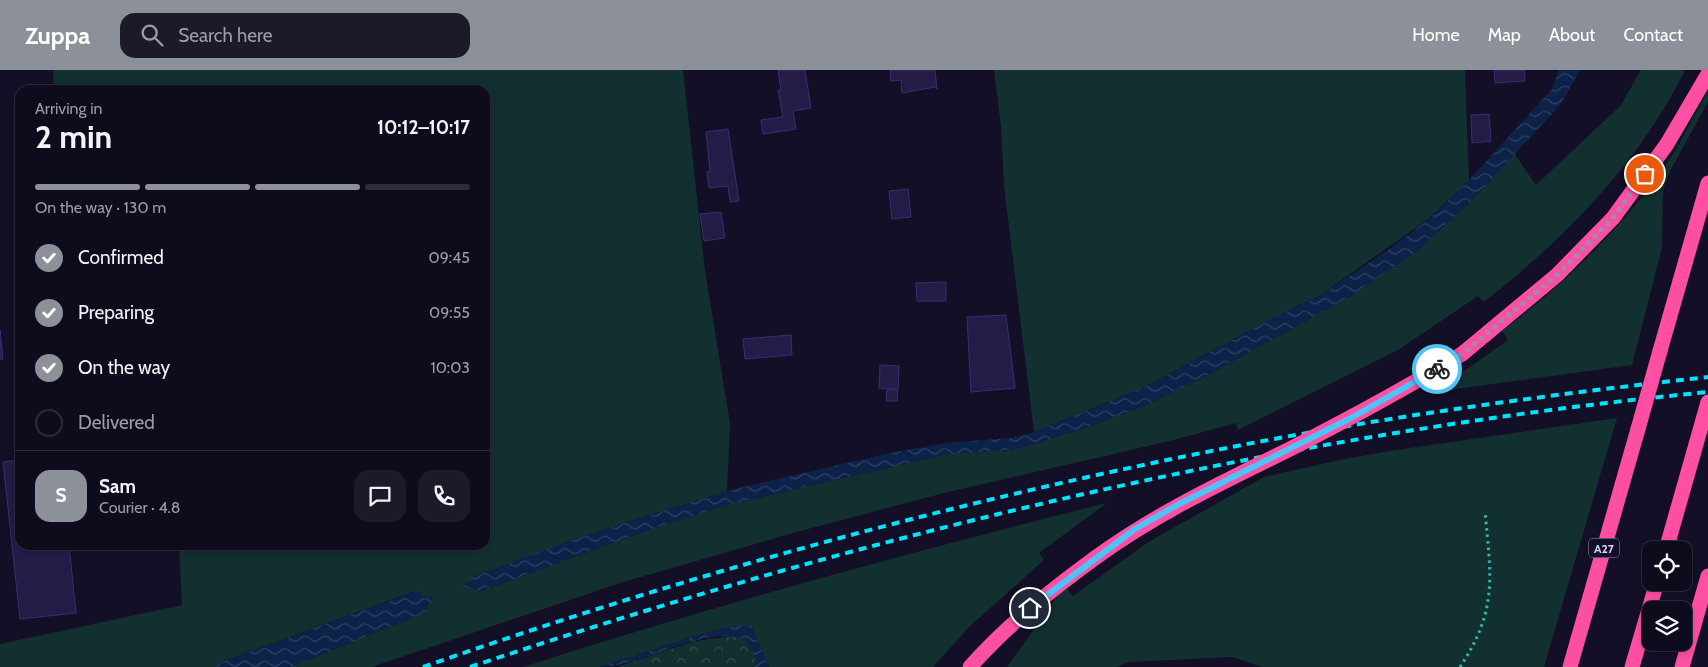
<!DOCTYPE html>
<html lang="en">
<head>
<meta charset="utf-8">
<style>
  :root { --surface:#0e0b1c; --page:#1c1929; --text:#f1f3f6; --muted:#9b9ba3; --line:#2e2b3b; --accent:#8c9099 }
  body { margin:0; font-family:Cabin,sans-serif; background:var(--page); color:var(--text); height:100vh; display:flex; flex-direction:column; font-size:19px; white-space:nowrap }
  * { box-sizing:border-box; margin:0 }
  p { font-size:16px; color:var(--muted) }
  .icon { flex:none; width:28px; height:28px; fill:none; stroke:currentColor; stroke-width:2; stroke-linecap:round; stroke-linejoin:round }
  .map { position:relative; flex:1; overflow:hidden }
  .sheet { position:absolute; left:15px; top:15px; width:475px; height:465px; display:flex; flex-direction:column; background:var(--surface); border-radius:15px; box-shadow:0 2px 8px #0003,0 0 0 1px var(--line) }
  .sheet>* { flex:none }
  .controls { position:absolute; left:1642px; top:471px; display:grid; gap:10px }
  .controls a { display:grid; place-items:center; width:50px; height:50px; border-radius:10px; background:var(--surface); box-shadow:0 2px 8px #0003,0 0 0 1px var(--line); font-size:25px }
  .pin { position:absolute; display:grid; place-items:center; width:42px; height:42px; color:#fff; margin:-21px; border:2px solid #fff; border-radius:50%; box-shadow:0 1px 5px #0007 }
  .courier { position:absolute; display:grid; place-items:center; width:50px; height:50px; margin:-25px; border:4px solid #4fc3f7; border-radius:50%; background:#fff; color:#222; box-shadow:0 1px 6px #0007 }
  .summary em { font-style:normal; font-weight:800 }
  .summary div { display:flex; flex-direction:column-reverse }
  .summary { display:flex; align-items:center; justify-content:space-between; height:85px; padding:0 20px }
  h1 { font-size:32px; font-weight:800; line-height:38px }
  .bar { display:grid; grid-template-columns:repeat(4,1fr); gap:8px 5px; align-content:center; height:60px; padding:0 20px }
  .bar i { height:6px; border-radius:4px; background:var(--line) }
  .bar .active { background:var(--accent) }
  .bar p { grid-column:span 4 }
  .line { display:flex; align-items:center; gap:12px; padding:0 20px; border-top:1px solid var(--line) }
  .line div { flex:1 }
  .round { display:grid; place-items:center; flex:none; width:52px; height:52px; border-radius:15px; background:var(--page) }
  ol { padding:0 20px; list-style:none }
  li { display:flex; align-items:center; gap:15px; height:55px }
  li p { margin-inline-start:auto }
  li .icon { padding:5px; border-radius:50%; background:var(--accent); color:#fff; stroke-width:4 }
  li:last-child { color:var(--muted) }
  li i { width:28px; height:28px; border:2px solid var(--line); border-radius:50% }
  header { display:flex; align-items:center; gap:30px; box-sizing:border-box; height:70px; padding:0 25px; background:var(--accent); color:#fff }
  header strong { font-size:24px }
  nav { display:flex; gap:28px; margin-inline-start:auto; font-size:18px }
  .search { width:350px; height:45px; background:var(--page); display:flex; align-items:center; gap:12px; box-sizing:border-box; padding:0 18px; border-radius:15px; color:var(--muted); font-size:19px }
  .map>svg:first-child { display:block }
  .grass { fill:#12302f }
  .forest { fill:url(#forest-crowns) }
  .water { fill:url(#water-waves) }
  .building { fill:#241b47; stroke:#3b2d73 }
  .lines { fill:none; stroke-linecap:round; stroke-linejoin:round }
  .path { stroke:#2fb8b0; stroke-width:3; stroke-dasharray:2.5 4; stroke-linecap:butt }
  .highway { stroke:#ff4fa3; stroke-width:15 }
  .rail { stroke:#00e5ff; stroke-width:4; stroke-dasharray:8 6; stroke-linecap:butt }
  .highway-bridge { stroke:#ff4fa3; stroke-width:15 }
  .done { stroke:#948fb3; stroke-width:5; stroke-dasharray:0 9 }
  .route { stroke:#4fc3f7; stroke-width:6 }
  .labels { text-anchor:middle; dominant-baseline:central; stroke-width:4.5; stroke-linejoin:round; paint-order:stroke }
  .shield { fill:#130f26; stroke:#9e99be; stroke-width:1 }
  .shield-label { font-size:12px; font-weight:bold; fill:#d9d4ff }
</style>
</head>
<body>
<header>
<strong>Zuppa</strong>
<div class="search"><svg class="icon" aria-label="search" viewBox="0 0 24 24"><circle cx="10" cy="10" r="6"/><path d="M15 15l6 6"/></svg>Search here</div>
<nav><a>Home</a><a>Map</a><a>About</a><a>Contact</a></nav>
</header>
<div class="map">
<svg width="1708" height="597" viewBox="0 0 1708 597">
  <defs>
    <pattern id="forest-crowns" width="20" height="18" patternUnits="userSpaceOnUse" patternTransform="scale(1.25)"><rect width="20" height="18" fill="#12302f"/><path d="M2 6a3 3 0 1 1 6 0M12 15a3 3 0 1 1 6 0" fill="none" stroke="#344d4e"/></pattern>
    <pattern id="water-waves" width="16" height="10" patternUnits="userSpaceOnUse" patternTransform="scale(1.25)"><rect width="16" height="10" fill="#0c2248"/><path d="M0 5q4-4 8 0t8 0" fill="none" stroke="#2f4163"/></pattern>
  </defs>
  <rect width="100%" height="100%" fill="#130f26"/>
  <path class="grass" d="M53,0H683L705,201L730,353L727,421L577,468L471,511L469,517L481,521L640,463L731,434L948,384L1013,380L1085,358L1142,337L1208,305L1356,223L1415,182L1471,132L1514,83L1536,115L1621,35L1641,0H1685C1639,94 1565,168 1484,232L1478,226L1398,280L1238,360L1236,353L1170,371L948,422L804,460L620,513L372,597H290L427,542L425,529L418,520L224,591L214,597H0V574L182,535L179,475H485V20H54Z
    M994,0H1465L1469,110L1427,150L1316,228L1288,240L1147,316L1034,362L1004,116L1001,57Z
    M1708,21V32L1669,103L1663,121L1662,178L1632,295L1434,322L1508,270L1502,261C1563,216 1618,162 1662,100C1680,76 1693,47 1708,21Z
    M1617,348L1544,597H1263L1232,587L1129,592L1116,597H1007L1065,516L1073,526L1150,471L1264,407L1339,390L1396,380Z
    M1107,433L1039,483L1044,490L971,555L933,597H769L751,556H734L715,560L598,597H523C717,535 909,482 1107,433Z"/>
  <path class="forest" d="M734,566L745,569L755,587V597H617L695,571Z"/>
  <path class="water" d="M1559,0H1580L1561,34L1471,132L1415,182L1356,223L1208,305L1142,337L1085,358L1013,380L948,384L731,434L640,463L481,521L469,517L464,519L463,513L471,511V507L577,468L727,421L890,383L945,373L1012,368L1034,362L1147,316L1288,240L1316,228L1385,182L1428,150L1469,110L1552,19Z
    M419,520L425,529L432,526L434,531L428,534L427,542L290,597H214L224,591Z
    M734,556H751L769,597H755V587L745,569C698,555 646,597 598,597L715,560Z"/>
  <path class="building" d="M778,0H805L811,38L793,41L796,59L763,64L761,50L783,47L778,20H781Z
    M890,0H935L937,19L935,17L902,23L901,10L891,11Z
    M1494,0H1524L1525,11L1495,13Z
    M1489,44L1491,71L1472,73L1471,45Z
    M728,59L739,131L730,132L728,116L709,118L707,102L710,101L706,62Z
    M908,119L911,147L892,149L889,121Z
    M721,142L725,168L704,171L700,144Z
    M946,212V231H917L916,213Z
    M1006,245L1015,318L971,322L967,247Z
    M0,260L3,289H0Z
    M791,265L792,285L745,289L743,269Z
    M880,295L899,296L898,319L879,318Z
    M887,320H898L897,331H886Z
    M20,390V475H69L76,543L20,549L3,392Z"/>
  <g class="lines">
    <path class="path" d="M1460,597C1498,540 1491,506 1485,442"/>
    <path class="highway" d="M1660,281L1708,113
      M1462,284L1557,205L1613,148L1667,74L1708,4
      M1666,480L1708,332
      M970,597C1007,555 1050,521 1095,488
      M1570,597L1638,359
      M1632,597L1657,512
      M1682,597L1708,506"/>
    <path class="rail" d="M423,597C709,497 1003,418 1301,364C1436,340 1572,322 1708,307
      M470,597C871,463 1286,363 1708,322"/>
    <path class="highway-bridge" d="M1638,359L1660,281
      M1095,488C1157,443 1221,413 1290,379C1349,349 1406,318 1462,284"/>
  </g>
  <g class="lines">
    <path class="done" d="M1437,299L1462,284L1557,205L1613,148L1645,104"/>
    <path class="route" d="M1030,538L1135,459L1179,434L1351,348L1437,299"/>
  </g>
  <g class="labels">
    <rect class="shield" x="1589" y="468.5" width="30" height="19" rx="4"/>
    <g class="shield-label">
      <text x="1604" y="478">A27</text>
    </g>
  </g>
</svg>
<div class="controls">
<a><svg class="icon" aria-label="locate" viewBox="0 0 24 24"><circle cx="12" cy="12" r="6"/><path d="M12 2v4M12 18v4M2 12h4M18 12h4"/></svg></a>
<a><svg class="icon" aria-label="layers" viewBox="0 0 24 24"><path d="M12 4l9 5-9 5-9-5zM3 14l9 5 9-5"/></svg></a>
</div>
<div class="pin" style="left:1645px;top:104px;background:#ea580c"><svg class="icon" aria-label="bag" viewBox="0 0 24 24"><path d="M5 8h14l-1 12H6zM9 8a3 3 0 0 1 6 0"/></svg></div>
<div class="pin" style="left:1030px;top:538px;background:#1f2937"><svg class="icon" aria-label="home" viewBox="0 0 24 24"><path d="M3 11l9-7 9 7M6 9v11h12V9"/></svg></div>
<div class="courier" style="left:1437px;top:299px"><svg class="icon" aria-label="bike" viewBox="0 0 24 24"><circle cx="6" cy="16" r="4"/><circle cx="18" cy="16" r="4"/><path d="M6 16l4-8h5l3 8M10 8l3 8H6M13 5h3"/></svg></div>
<section class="sheet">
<div class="summary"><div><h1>2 min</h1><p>Arriving in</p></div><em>10:12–10:17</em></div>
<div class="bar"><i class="active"></i><i class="active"></i><i class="active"></i><i></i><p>On the way · 130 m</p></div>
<ol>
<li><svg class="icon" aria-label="check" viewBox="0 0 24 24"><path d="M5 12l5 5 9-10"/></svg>Confirmed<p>09:45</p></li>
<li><svg class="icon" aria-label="check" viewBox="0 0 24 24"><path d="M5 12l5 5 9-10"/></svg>Preparing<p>09:55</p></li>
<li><svg class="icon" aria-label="check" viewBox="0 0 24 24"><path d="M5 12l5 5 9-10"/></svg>On the way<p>10:03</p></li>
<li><i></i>Delivered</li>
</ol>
<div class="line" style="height:90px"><b class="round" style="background:var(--accent);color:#fff">S</b><div><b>Sam</b><p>Courier · 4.8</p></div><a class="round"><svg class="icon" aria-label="chat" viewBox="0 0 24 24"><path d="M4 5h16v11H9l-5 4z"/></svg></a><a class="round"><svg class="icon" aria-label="phone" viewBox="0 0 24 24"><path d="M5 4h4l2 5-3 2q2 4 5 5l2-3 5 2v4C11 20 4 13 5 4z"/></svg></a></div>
</section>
</div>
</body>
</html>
